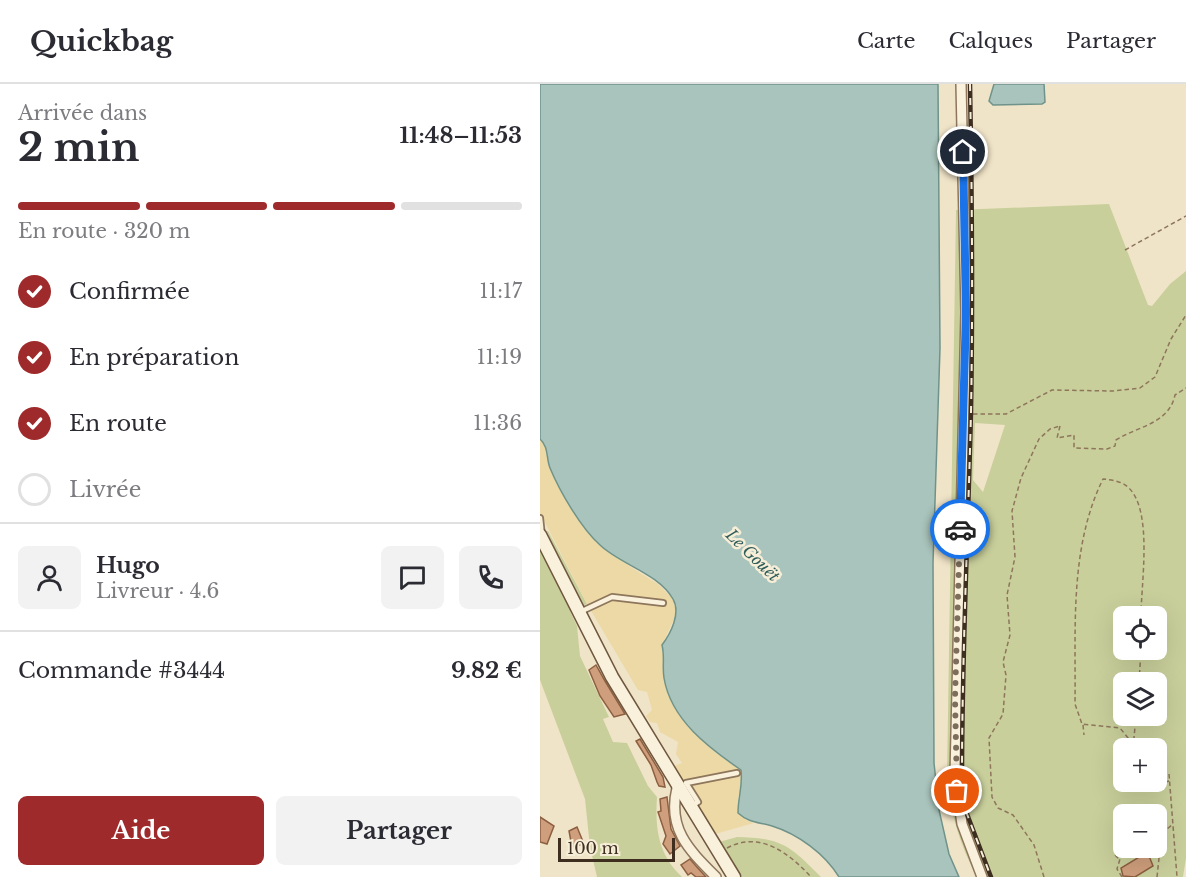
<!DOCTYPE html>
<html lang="fr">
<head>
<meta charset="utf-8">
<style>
  :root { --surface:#fff; --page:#f2f2f3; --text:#2b2b33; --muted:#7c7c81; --line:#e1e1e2; --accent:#9e2a2b }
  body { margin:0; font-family:"Libre Baskerville",serif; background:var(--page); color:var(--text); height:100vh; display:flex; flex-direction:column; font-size:22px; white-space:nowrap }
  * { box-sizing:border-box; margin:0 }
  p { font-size:20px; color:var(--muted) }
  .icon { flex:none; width:33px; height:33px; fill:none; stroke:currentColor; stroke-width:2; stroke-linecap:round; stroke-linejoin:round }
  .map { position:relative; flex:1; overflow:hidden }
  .sheet { display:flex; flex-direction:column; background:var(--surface); width:540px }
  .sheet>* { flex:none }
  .controls { position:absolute; left:573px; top:522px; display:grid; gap:12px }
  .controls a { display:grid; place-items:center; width:54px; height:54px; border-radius:9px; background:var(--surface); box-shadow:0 6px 24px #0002; font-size:30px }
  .scale { position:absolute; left:18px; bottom:15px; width:117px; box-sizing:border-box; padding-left:6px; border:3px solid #3d2e20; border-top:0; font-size:16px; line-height:21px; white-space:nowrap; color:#3d2e20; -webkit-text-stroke:4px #f7eed8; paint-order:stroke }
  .pin { position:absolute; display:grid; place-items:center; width:51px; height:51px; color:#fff; margin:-26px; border:3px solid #fff; border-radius:50%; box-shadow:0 2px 6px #0007 }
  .courier { position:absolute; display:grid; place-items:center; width:60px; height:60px; margin:-30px; border:4px solid #1a73e8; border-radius:50%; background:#fff; color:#222; box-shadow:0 2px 8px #0007 }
  .headline em { font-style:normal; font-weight:800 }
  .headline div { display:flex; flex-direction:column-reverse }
  .headline { display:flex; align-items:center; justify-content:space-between; height:102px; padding:0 18px }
  h1 { font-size:39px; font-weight:800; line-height:45px }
  .bar { display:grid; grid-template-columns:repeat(4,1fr); gap:9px 6px; align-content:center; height:72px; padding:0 18px }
  .bar i { height:8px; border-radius:4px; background:var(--line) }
  .bar .current { background:var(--accent) }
  .bar p { grid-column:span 4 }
  .line { display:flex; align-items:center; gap:15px; padding:0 18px; border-top:2px solid var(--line) }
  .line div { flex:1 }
  .round { display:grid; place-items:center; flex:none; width:63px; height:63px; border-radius:9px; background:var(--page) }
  ol { padding:0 18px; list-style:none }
  li { display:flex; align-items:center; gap:18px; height:66px }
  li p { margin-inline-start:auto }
  li .icon { padding:6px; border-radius:50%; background:var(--accent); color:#fff; stroke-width:4 }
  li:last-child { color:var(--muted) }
  li i { width:33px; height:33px; border:3px solid var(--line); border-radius:50% }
  .button { display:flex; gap:12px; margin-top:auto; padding:12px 18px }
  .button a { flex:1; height:69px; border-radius:9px; background:var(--accent); color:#fff; font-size:24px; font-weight:800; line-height:69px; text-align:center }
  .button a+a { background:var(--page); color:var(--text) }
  header { display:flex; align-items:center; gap:36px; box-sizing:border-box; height:84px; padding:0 30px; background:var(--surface); border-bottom:2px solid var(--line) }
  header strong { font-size:28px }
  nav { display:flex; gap:33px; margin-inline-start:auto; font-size:21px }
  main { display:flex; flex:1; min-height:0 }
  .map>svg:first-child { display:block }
  .green { fill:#c9cf9b; fill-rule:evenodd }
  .sand { fill:#ecd9a5 }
  .water { fill:#a9c4bc; stroke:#6f938a; stroke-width:1.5 }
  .building { fill:#cf9f7d; stroke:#8d5f41; stroke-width:1.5 }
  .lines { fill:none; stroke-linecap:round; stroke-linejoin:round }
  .lane-casing { stroke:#8d765c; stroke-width:8 }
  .street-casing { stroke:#8d765c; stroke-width:12 }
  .secondary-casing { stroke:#6f573f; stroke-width:15 }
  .path { stroke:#8d765c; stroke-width:1.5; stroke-dasharray:4.5 3; stroke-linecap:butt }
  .lane { stroke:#faf1dc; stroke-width:4.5 }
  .street { stroke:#faf1dc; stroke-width:9 }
  .secondary { stroke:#faf1dc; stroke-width:12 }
  .rail-casing { stroke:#3d2e20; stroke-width:4.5 }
  .rail { stroke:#f7eed8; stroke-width:2; stroke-dasharray:7; stroke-linecap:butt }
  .done { stroke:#7c6e5b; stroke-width:6; stroke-dasharray:0 10.8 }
  .route { stroke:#1a73e8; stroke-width:8 }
  .labels { text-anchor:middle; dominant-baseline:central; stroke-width:5; stroke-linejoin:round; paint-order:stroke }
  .water-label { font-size:16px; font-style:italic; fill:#2f5d5a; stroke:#f7eed8 }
</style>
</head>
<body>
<header>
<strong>Quickbag</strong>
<nav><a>Carte</a><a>Calques</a><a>Partager</a></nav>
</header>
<main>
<section class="sheet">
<div class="headline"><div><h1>2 min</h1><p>Arrivée dans</p></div><em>11:48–11:53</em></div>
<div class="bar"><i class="current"></i><i class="current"></i><i class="current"></i><i></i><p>En route · 320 m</p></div>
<ol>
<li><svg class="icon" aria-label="check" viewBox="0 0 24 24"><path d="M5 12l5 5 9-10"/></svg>Confirmée<p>11:17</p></li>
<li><svg class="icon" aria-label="check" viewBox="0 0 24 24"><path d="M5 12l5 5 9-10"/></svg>En préparation<p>11:19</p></li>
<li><svg class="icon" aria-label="check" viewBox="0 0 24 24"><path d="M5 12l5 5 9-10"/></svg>En route<p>11:36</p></li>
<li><i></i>Livrée</li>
</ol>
<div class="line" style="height:108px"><a class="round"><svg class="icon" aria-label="person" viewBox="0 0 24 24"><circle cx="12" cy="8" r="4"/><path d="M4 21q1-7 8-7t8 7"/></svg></a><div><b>Hugo</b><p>Livreur · 4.6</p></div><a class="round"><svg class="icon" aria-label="chat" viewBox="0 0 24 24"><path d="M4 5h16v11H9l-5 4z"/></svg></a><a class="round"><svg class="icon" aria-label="phone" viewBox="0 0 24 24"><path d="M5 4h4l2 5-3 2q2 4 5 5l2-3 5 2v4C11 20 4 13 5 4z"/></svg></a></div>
<div class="line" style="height:78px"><div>Commande #3444</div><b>9.82 €</b></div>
<div class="button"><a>Aide</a><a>Partager</a></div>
</section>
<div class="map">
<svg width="646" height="793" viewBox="0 0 646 793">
  <rect width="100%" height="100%" fill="#f0e4c8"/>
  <path class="green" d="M569,120L608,221L612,222L630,200L646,187V774L643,793H437C420,762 410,728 407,693L416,126ZM435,339L465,341L443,408L433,396ZM584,532H616V566H584ZM584,598H616V632H584ZM584,664H616V698H584ZM584,730H616V764H584Z
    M8,447L47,520L30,527L37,542L40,572L69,633L63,635L73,658L87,659L108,702L117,713C115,745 118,770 142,793H57L50,763L45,715L0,596V450Z
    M197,753C243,754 250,762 281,793H202L179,758Z"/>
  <path class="sand" d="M0,355L7,365L9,382L89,482L118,500L134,516L137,529L122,561L125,571L123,581L176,669L201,686L203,701L198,713L206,736L214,739L175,750L134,682L142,679L136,670L138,658L120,648L117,639L110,638L106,632L112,626L107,608L98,606L47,520L0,429Z"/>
  <path class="water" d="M0,0H398L400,264L393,479L394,679L399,726L409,770L419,793H299C285,770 258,750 232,742C219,738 209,739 198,729C198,713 203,702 201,686C169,664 131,636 124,594C122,583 125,573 122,561C131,549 141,529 133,515C118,489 81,481 60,461C41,444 20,408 10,384C6,374 9,363 0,355Z
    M454,0H504L505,18L502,20L453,21L449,17Z"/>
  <path class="building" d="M56,581L65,597L85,630L74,633L60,612L49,586Z
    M100,655L123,693L125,703L119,702L117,698L111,681L96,657Z
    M127,713L131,745L140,762L130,770L123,760L126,752L118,728L121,727L120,715Z
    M0,733L14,742L7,760L0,758Z
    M37,743L44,760L32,763L29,747Z
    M604,770L609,772L613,782L595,793L583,792L581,784Z
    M150,775L156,782L166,793H156L151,789L148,791L141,781Z"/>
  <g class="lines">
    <g class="lane-casing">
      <path id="lane" d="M0,434L2,452
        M40,528L72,513L123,519
        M152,722L158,718L146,699L197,689"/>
    </g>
    <g class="street-casing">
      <path id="street" d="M421,0L426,228L415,691L422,740L442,793
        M137,704C127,745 149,766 176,793"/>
    </g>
    <g class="secondary-casing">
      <path id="secondary" d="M0,451L72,593L194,793"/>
    </g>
    <path class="path" d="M585,166L646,132
      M433,330H466L512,306L573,307L600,304L615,293L631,255L646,231
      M520,342L517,354L534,351V364L567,365L575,362L576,356C598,342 629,340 635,311L646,304
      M599,598L601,566
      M543,641L544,651
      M593,660L580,644L542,640L535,620C536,545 529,464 563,395C572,396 582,397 589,404C613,428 601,500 601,532
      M593,664L596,632
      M629,690L637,793
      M605,698L616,701L629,697
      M616,754L632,741
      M187,764C220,746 250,770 271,793
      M575,771L579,775
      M504,793L494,761L473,731L458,724L452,713L449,654L463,630L466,591L463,578L470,551L467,511L475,473L472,427L481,394L499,355L510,345L520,342
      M582,793L577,785L580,775L590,765L611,764L619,774L617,793"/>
    <use href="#lane" class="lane"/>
    <use href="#street" class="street"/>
    <use href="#secondary" class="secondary"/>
    <g class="rail-casing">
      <path id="rail" d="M430,0C432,109 433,219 431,328C428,450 422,571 422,693L427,730L451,793"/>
    </g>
    <use href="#rail" class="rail"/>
  </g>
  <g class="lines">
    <path class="done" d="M417,707L415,614L420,445"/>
    <path class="route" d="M420,445L426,228L423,68"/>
  </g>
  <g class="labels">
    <g class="water-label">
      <text transform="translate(213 471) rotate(44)">Le Gouët</text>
    </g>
  </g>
</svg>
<div class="controls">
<a><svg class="icon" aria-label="locate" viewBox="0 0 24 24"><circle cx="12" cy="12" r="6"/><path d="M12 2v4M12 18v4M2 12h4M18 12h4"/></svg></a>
<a><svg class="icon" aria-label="layers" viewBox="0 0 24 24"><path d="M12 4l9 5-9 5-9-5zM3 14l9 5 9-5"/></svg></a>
<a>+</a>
<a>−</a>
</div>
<div class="scale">100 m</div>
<div class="pin" style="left:417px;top:707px;background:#ea580c"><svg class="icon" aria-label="bag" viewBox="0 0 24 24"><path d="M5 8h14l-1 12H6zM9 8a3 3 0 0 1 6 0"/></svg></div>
<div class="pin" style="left:423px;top:68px;background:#1f2937"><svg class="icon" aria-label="home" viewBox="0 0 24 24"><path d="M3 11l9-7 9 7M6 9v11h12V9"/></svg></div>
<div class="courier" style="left:420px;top:445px"><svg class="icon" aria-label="car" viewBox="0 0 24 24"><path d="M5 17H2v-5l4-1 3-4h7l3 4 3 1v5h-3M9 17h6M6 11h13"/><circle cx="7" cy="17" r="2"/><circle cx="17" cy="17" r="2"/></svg></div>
</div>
</main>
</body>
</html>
